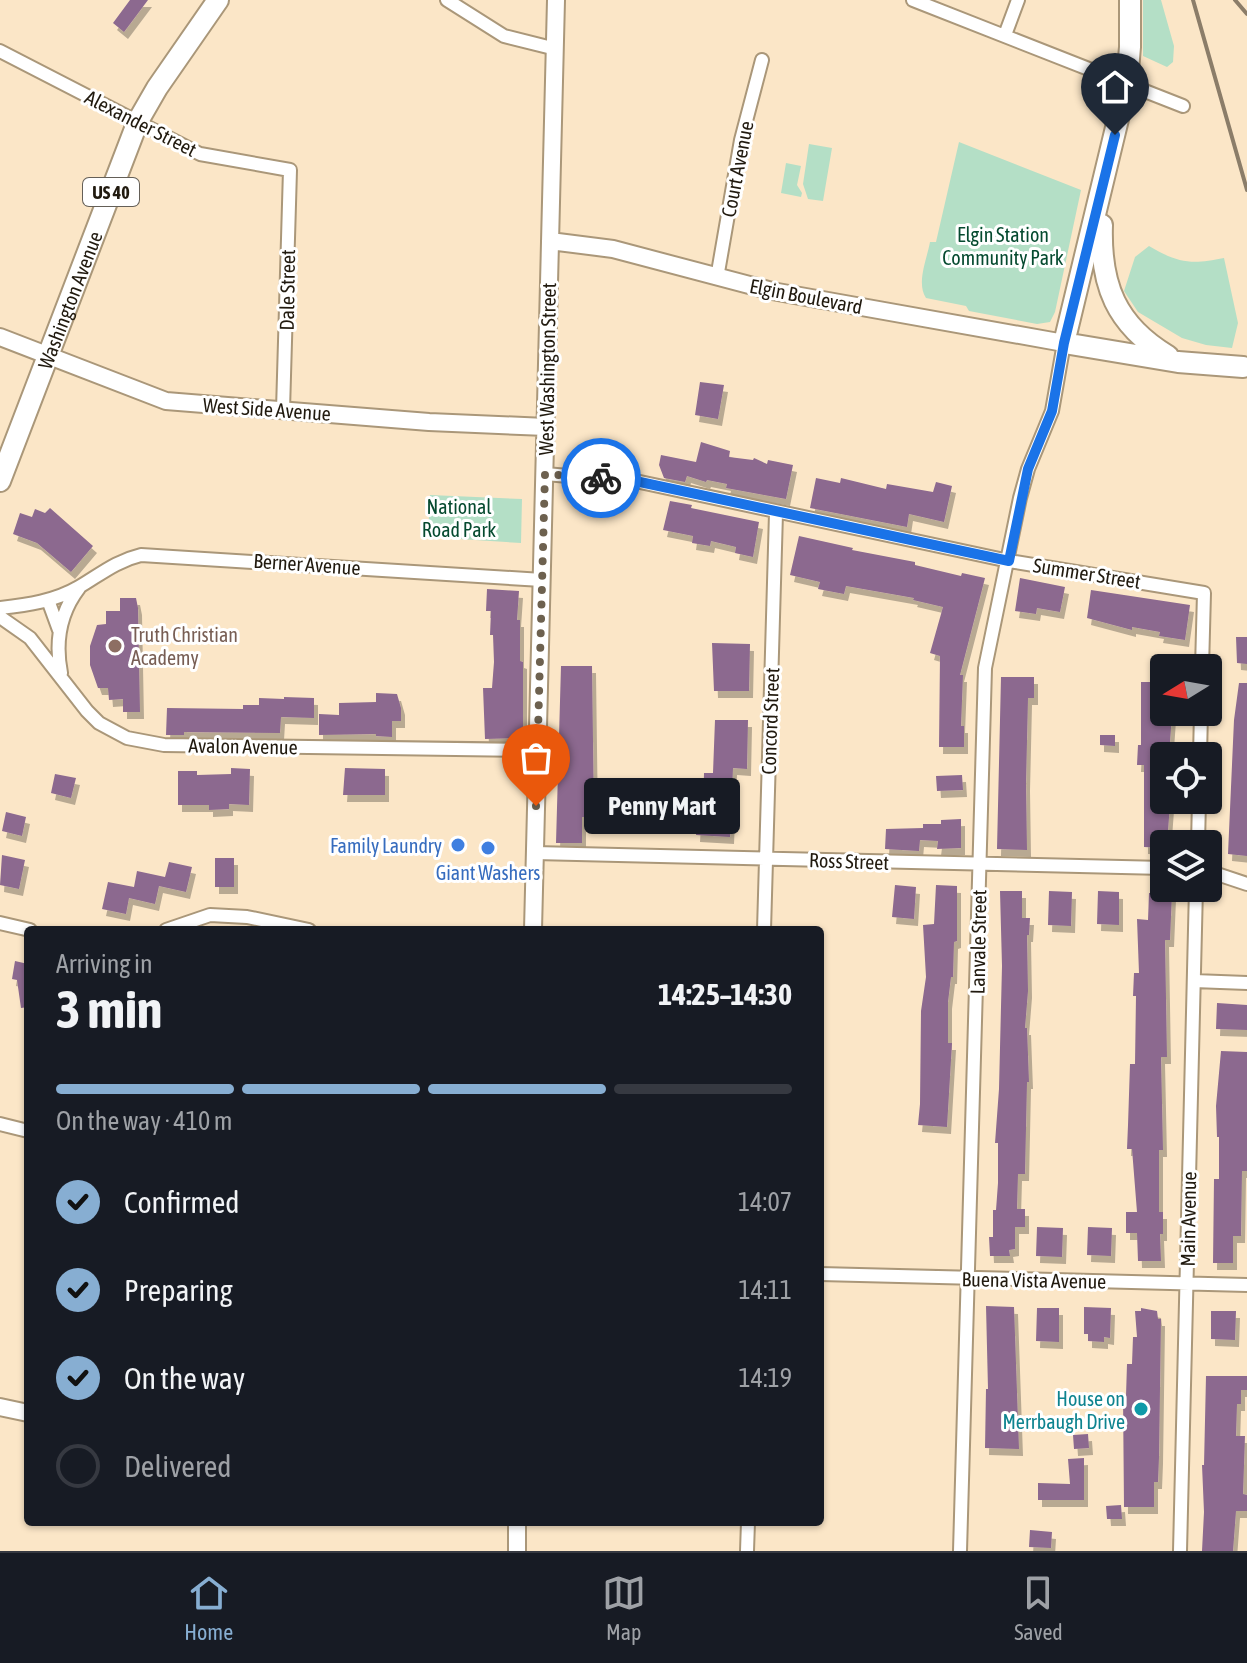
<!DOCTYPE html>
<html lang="en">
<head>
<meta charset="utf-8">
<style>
  :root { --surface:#171b24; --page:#20242c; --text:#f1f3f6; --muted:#9ea1a6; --line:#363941; --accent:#87aed2 }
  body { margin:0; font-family:"Asap Condensed",sans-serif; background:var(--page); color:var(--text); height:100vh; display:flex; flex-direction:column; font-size:30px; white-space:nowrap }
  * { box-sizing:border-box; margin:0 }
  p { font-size:26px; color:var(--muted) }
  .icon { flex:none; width:44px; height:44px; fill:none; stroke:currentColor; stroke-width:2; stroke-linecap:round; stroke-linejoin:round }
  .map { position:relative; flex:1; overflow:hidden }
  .details { position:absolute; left:24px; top:926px; width:800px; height:600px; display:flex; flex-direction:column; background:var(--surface); border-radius:8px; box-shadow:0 2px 6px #0004 }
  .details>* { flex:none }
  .needle { width:52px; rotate:259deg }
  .controls { position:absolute; left:1150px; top:654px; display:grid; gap:16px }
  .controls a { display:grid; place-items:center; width:72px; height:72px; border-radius:8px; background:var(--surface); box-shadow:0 2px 6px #0004; font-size:40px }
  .pin { position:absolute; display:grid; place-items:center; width:68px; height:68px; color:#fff; margin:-82px -34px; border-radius:50% 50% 50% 0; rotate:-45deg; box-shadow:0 0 8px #0007 }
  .pin .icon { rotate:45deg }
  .courier { position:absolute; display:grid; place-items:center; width:80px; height:80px; margin:-40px; border:6px solid #1a73e8; border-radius:50%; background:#fff; color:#222; box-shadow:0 2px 10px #0007 }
  .bubble { position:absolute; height:56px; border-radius:8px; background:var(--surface); box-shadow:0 2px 6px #0004; font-size:26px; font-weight:700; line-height:56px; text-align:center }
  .headline em { font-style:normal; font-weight:700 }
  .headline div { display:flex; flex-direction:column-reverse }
  .headline { display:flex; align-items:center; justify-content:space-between; height:136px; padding:0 32px }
  h1 { font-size:52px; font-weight:700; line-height:60px }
  .bar { display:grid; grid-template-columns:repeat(4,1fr); gap:12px 8px; align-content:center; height:96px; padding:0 32px }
  .bar i { height:10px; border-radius:6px; background:var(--line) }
  .bar .current { background:var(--accent) }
  .bar p { grid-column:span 4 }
  ol { padding:0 32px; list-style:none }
  li { display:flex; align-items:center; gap:24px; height:88px }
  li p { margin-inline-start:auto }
  li .icon { padding:8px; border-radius:50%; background:var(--accent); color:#111; stroke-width:4 }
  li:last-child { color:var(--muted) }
  li i { width:44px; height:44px; border:4px solid var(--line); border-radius:50% }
  .tabs { display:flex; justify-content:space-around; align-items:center; height:112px; border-top:2px solid var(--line); background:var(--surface); font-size:22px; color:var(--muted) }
  .tabs a { display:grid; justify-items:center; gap:4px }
  .tabs .current { color:var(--accent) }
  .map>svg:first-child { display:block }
  .green { fill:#b4dfc6 }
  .building { fill:#8c698f; filter:url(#shadow) }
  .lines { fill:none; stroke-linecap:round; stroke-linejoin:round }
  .minor-casing { stroke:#aa9779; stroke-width:16 }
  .tertiary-casing { stroke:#aa9779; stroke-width:20 }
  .primary-casing { stroke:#aa9779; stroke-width:24 }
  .minor { stroke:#fff; stroke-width:12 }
  .tertiary { stroke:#fff; stroke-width:16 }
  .primary { stroke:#fff; stroke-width:20 }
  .rail { stroke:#8b7d69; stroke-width:4 }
  .done { stroke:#6d614f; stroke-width:8; stroke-dasharray:0 14.4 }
  .route { stroke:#1a73e8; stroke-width:10 }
  .education-dot { fill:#8d6e63; stroke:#fff; stroke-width:3 }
  .shop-dot { fill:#3f7fe0; stroke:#fff; stroke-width:3 }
  .culture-dot { fill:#0f9aa8; stroke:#fff; stroke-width:3 }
  .labels { text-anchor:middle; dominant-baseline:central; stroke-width:6; stroke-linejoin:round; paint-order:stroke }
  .shield { fill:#fff; stroke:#645f57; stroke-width:2 }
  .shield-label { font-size:18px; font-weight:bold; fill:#211a0f }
  .street-label { font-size:20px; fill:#211a0f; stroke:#fff }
  .park-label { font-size:20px; fill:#054a2f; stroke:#fff }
  .education-label { font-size:20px; fill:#785e54; stroke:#fff; text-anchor:start }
  .shop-label { font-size:20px; fill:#366cbe; stroke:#fff; text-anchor:end }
  .culture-label { font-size:20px; fill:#0d838f; stroke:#fff; text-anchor:end }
</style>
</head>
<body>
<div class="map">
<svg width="1247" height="1551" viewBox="0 0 1247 1551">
  <defs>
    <filter id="shadow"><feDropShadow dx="4" dy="7" stdDeviation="0" flood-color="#0004"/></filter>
  </defs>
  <rect width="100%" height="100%" fill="#fbe6c7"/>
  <path class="green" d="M1143,0H1161L1174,46L1173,62L1167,67L1143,56Z
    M959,142L1081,190L1055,312L1050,322L1037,324L969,311L966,306L926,298C916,283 927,259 930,242H936Z
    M809,144L832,148L823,201L808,199L803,184Z
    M786,163L801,166L797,185L802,193L801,197L781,193Z
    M1149,246C1178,263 1191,265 1224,258L1238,323L1232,348L1206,345L1182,338L1138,312L1124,291L1135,257Z
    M430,495L522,499L521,543L428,537Z"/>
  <path class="building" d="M130,0H148L124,32L113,23Z
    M700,382L724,385L718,419L695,415Z
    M701,442L730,451L729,457L753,460L754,458L767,464L768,460L793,465L786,499L726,488L727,484L707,480L706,482L687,476L685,482L664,478L659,465L661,455L696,462Z
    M816,478L840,483L841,478L886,489L887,484L933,492L936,482L952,486L944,522L909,514L907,527L810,508Z
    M670,501L692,505L691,508L759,522L753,557L735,553L736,547L711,541L710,546L692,543L693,536L663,530Z
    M50,508L93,546L71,572L37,543L13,534L20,513L32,517L35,509L45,513Z
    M799,536L853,548L852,550L915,562V565L961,576L962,573L985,578L960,675H963L961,726H964V747H939L940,656L930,653L943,607L913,600L914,598L846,586L844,594L818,589L820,582L790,575Z
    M1020,578L1065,587L1060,612L1037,608L1036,614L1015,611Z
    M487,589L519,591L517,620H520V661L523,662V738L485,739L483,688H492L494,662L493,635H490L491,611H486Z
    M1091,590L1190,605L1185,640L1159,636L1160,632L1132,627V630L1087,618Z
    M120,598H136L138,608L140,712H123V699L109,700L108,688H98L90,665V646L97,625L106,624V611H120Z
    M1236,637H1247V664L1237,663Z
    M712,643L750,644L749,691H714Z
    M561,666H592L594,817H582V843H556Z
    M1001,677H1034V698H1028L1026,784L1027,850L997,849Z
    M1141,682H1164V714H1172L1169,756H1164V804H1170L1167,844H1164V848L1144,847V765H1137L1138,745H1141Z
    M1239,683H1247V856L1228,854L1234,720Z
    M376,693L397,694L401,708V721H392V737L376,736V734L319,735V714L339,715V703L376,702Z
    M284,697L314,698V718L281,717L280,733L184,732V735H166L167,708L243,709V705H259V698L284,699Z
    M715,720H748L747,769L733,768L730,837L696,835L697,818L703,819L704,773H713Z
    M1100,735H1115V746L1100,745Z
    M231,768L250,769L249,805L229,804V809L209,810V805H178V771H197V775L231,774Z
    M345,768L385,769V795H343Z
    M55,774L76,778L71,798L51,793Z
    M962,775L963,790L937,791L936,776Z
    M6,812L26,817L22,836L2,831Z
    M961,819V848L937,849L938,841L920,840L919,851L885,849L886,829L923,828V824H941V820Z
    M2,855L25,860L19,889L0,885Z
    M215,858H234V887H215Z
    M169,862L192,867L186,892L159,886L155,904L129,898L126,914L102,909L108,882L134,887L137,871L165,877Z
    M895,885L916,887L914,919L892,917Z
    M936,885L957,886V941L954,942L953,977H951L948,1002V1043H952L947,1127L918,1125L920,1104L921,1011L926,977L923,925L934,924Z
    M1000,891H1022V918H1030L1029,935H1027L1028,991L1025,1028H1027L1029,1082H1027L1025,1174H1018L1017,1209H1025V1227H1015V1249L1009,1250L1010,1256H990L989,1237H993V1210H996L998,1183V1143H995L999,1089L1002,966Z
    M1049,891L1072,892L1071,926L1048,925Z
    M1098,891L1119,892V925L1097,924Z
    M1149,893H1172L1170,940H1165L1167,1057H1161L1163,1150H1159V1212H1163V1234H1160L1161,1261H1138L1137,1233H1126V1212H1137L1132,1149H1127L1128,1125L1130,1064H1135L1136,996H1133L1134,973H1139L1137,919L1148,920Z
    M15,961L28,964V1007L21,1008L17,980L12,979Z
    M1217,1003L1247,1005V1030L1216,1029Z
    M1221,1051L1247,1052V1171H1242L1241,1236H1233V1263H1213L1214,1179H1219V1137H1217L1216,1106Z
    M1037,1227L1063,1228L1062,1257L1036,1256Z
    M1088,1227L1112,1228L1111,1256L1087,1255Z
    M986,1306L1014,1307L1019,1449L985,1448L986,1389H988Z
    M1084,1307L1111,1308L1110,1338L1104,1337V1342L1088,1341V1334H1084Z
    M1037,1308H1059V1342L1036,1341Z
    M1141,1308L1157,1311L1158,1319H1161L1159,1457L1158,1482H1154V1507H1124L1123,1396H1126L1127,1364H1132L1133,1337H1137L1135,1311H1141Z
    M1211,1311H1236L1235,1340L1211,1339Z
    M1206,1376H1247V1390H1241V1404H1237L1236,1436H1245L1243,1494L1247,1495V1511H1236L1233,1551H1202L1204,1512L1202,1465H1204Z
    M1088,1434L1089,1448L1074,1449L1073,1435Z
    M1084,1458V1500H1038V1483L1070,1484L1068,1459Z
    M1121,1505L1122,1519H1107L1106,1506Z
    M1030,1530L1052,1532L1051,1548L1029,1547Z"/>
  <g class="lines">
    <g class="minor-casing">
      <path id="minor" d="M447,0L504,36L556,49
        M913,0L1183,106
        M1005,35L1018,0
        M0,51L200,154L290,170L283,410
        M717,278L741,140L762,60
        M545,474L640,482L1009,561L1204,593L1202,668
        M48,600L59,630
        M0,608C28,605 55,601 79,587C101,574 116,561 141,555L542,580
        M0,617L30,638L87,711L99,723L127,738L164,745L538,750
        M61,673C55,642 59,614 79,588
        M1200,756L1201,712
        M1198,844L1199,800
        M535,853L1164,868
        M1208,871L1247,884
        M0,923L30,930
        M166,930L210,915L247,917L309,930
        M764,930L776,513
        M1194,981L1247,983
        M0,1124L28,1131
        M820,1274L1247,1285
        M747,1551L748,1522
        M960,1551L985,668L1020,498L1028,469L1052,411L1064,343
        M1180,1551L1196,888"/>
    </g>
    <g class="tertiary-casing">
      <path id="tertiary" d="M550,241L613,249L772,291L1064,343
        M0,337L166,401L429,422L546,427
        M533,930L556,0
        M0,1407L28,1413
        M517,1551V1522"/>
    </g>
    <g class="primary-casing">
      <g id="primary">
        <path d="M1130,0V47L1127,82L1064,343L1178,362L1243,367"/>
        <path d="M1102,225C1100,285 1116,325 1168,356"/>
        <path id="s1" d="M0,481L138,121L157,88L218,0"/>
      </g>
    </g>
    <use href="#minor" class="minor"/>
    <use href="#tertiary" class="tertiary"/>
    <use href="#primary" class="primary"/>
    <path class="rail" d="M1193,0L1247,190
      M1235,0L1247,14"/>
  </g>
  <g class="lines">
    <path class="done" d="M536,806L545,474L601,478"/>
    <path class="route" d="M601,478L640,482L1009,561L1028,469L1052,411L1064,343L1115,135"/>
  </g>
  <circle class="education-dot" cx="115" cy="646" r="8"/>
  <g class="shop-dot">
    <circle cx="458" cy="845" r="8"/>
    <circle cx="488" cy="848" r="8"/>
  </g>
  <circle class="culture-dot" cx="1141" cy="1409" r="8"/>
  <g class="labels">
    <rect class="shield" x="83" y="178" width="56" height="28" rx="6"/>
    <g class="shield-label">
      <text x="111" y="192">US 40</text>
    </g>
    <g class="street-label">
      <text transform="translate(141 123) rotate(27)">Alexander Street</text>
      <text transform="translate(737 169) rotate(-79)">Court Avenue</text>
      <text transform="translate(287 290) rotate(-89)">Dale Street</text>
      <text transform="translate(806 296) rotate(11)">Elgin Boulevard</text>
      <text stroke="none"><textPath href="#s1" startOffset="194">Washington Avenue</textPath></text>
      <text transform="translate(547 369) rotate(-89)">West Washington Street</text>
      <text transform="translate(267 409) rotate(4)">West Side Avenue</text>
      <text transform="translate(307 564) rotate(4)">Berner Avenue</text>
      <text transform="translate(1087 573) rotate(9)">Summer Street</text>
      <text transform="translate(770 721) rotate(-88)">Concord Street</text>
      <text transform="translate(243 746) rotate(1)">Avalon Avenue</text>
      <text transform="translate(849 861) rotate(2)">Ross Street</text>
      <text transform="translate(978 942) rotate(-89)">Lanvale Street</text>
      <text transform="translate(1188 1219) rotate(-89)">Main Avenue</text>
      <text transform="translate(1034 1280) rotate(1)">Buena Vista Avenue</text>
    </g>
    <g class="park-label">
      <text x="1003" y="234">Elgin Station<tspan x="1003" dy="23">Community Park</tspan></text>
      <text x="459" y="506">National<tspan x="459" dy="23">Road Park</tspan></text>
    </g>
    <g class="education-label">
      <text x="131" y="634">Truth Christian<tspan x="131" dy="23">Academy</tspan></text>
    </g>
    <g class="shop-label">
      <text x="442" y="845">Family Laundry</text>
      <text x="488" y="872" text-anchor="middle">Giant Washers</text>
    </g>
    <g class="culture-label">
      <text x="1125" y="1398">House on<tspan x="1125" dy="23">Merrbaugh Drive</tspan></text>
    </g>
  </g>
</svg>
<div class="controls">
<a><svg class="needle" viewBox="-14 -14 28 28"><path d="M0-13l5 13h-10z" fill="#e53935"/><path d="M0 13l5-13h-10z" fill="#9ea1a6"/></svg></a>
<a><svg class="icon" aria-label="locate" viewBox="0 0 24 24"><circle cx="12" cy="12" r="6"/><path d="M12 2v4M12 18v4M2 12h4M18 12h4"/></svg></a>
<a><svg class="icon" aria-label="layers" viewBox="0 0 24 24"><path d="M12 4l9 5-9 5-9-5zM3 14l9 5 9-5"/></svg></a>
</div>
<div class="pin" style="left:536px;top:806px;background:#ea580c"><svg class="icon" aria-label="bag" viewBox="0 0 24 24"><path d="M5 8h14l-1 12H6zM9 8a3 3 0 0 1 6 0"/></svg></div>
<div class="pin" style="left:1115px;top:135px;background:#1f2937"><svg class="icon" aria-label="home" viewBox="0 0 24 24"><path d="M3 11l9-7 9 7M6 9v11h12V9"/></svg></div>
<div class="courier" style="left:601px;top:478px"><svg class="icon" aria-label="bike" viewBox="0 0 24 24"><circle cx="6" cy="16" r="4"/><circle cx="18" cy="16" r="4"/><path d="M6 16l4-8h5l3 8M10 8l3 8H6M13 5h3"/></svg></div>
<div class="bubble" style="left:584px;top:778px;width:156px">Penny Mart</div>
<section class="details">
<div class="headline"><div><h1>3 min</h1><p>Arriving in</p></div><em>14:25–14:30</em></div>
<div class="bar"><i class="current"></i><i class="current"></i><i class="current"></i><i></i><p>On the way · 410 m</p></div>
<ol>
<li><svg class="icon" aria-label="check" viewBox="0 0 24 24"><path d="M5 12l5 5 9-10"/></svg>Confirmed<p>14:07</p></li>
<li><svg class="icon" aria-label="check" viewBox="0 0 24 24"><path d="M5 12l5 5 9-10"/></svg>Preparing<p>14:11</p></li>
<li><svg class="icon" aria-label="check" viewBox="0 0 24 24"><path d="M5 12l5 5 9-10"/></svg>On the way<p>14:19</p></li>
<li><i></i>Delivered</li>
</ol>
</section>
</div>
<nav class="tabs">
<a class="current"><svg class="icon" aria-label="home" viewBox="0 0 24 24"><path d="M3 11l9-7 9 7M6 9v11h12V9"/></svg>Home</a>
<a><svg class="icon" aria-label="map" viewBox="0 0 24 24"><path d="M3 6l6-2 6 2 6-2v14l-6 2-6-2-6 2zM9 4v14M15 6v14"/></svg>Map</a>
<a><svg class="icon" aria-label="saved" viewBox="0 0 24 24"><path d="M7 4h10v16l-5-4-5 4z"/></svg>Saved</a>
</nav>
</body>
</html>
